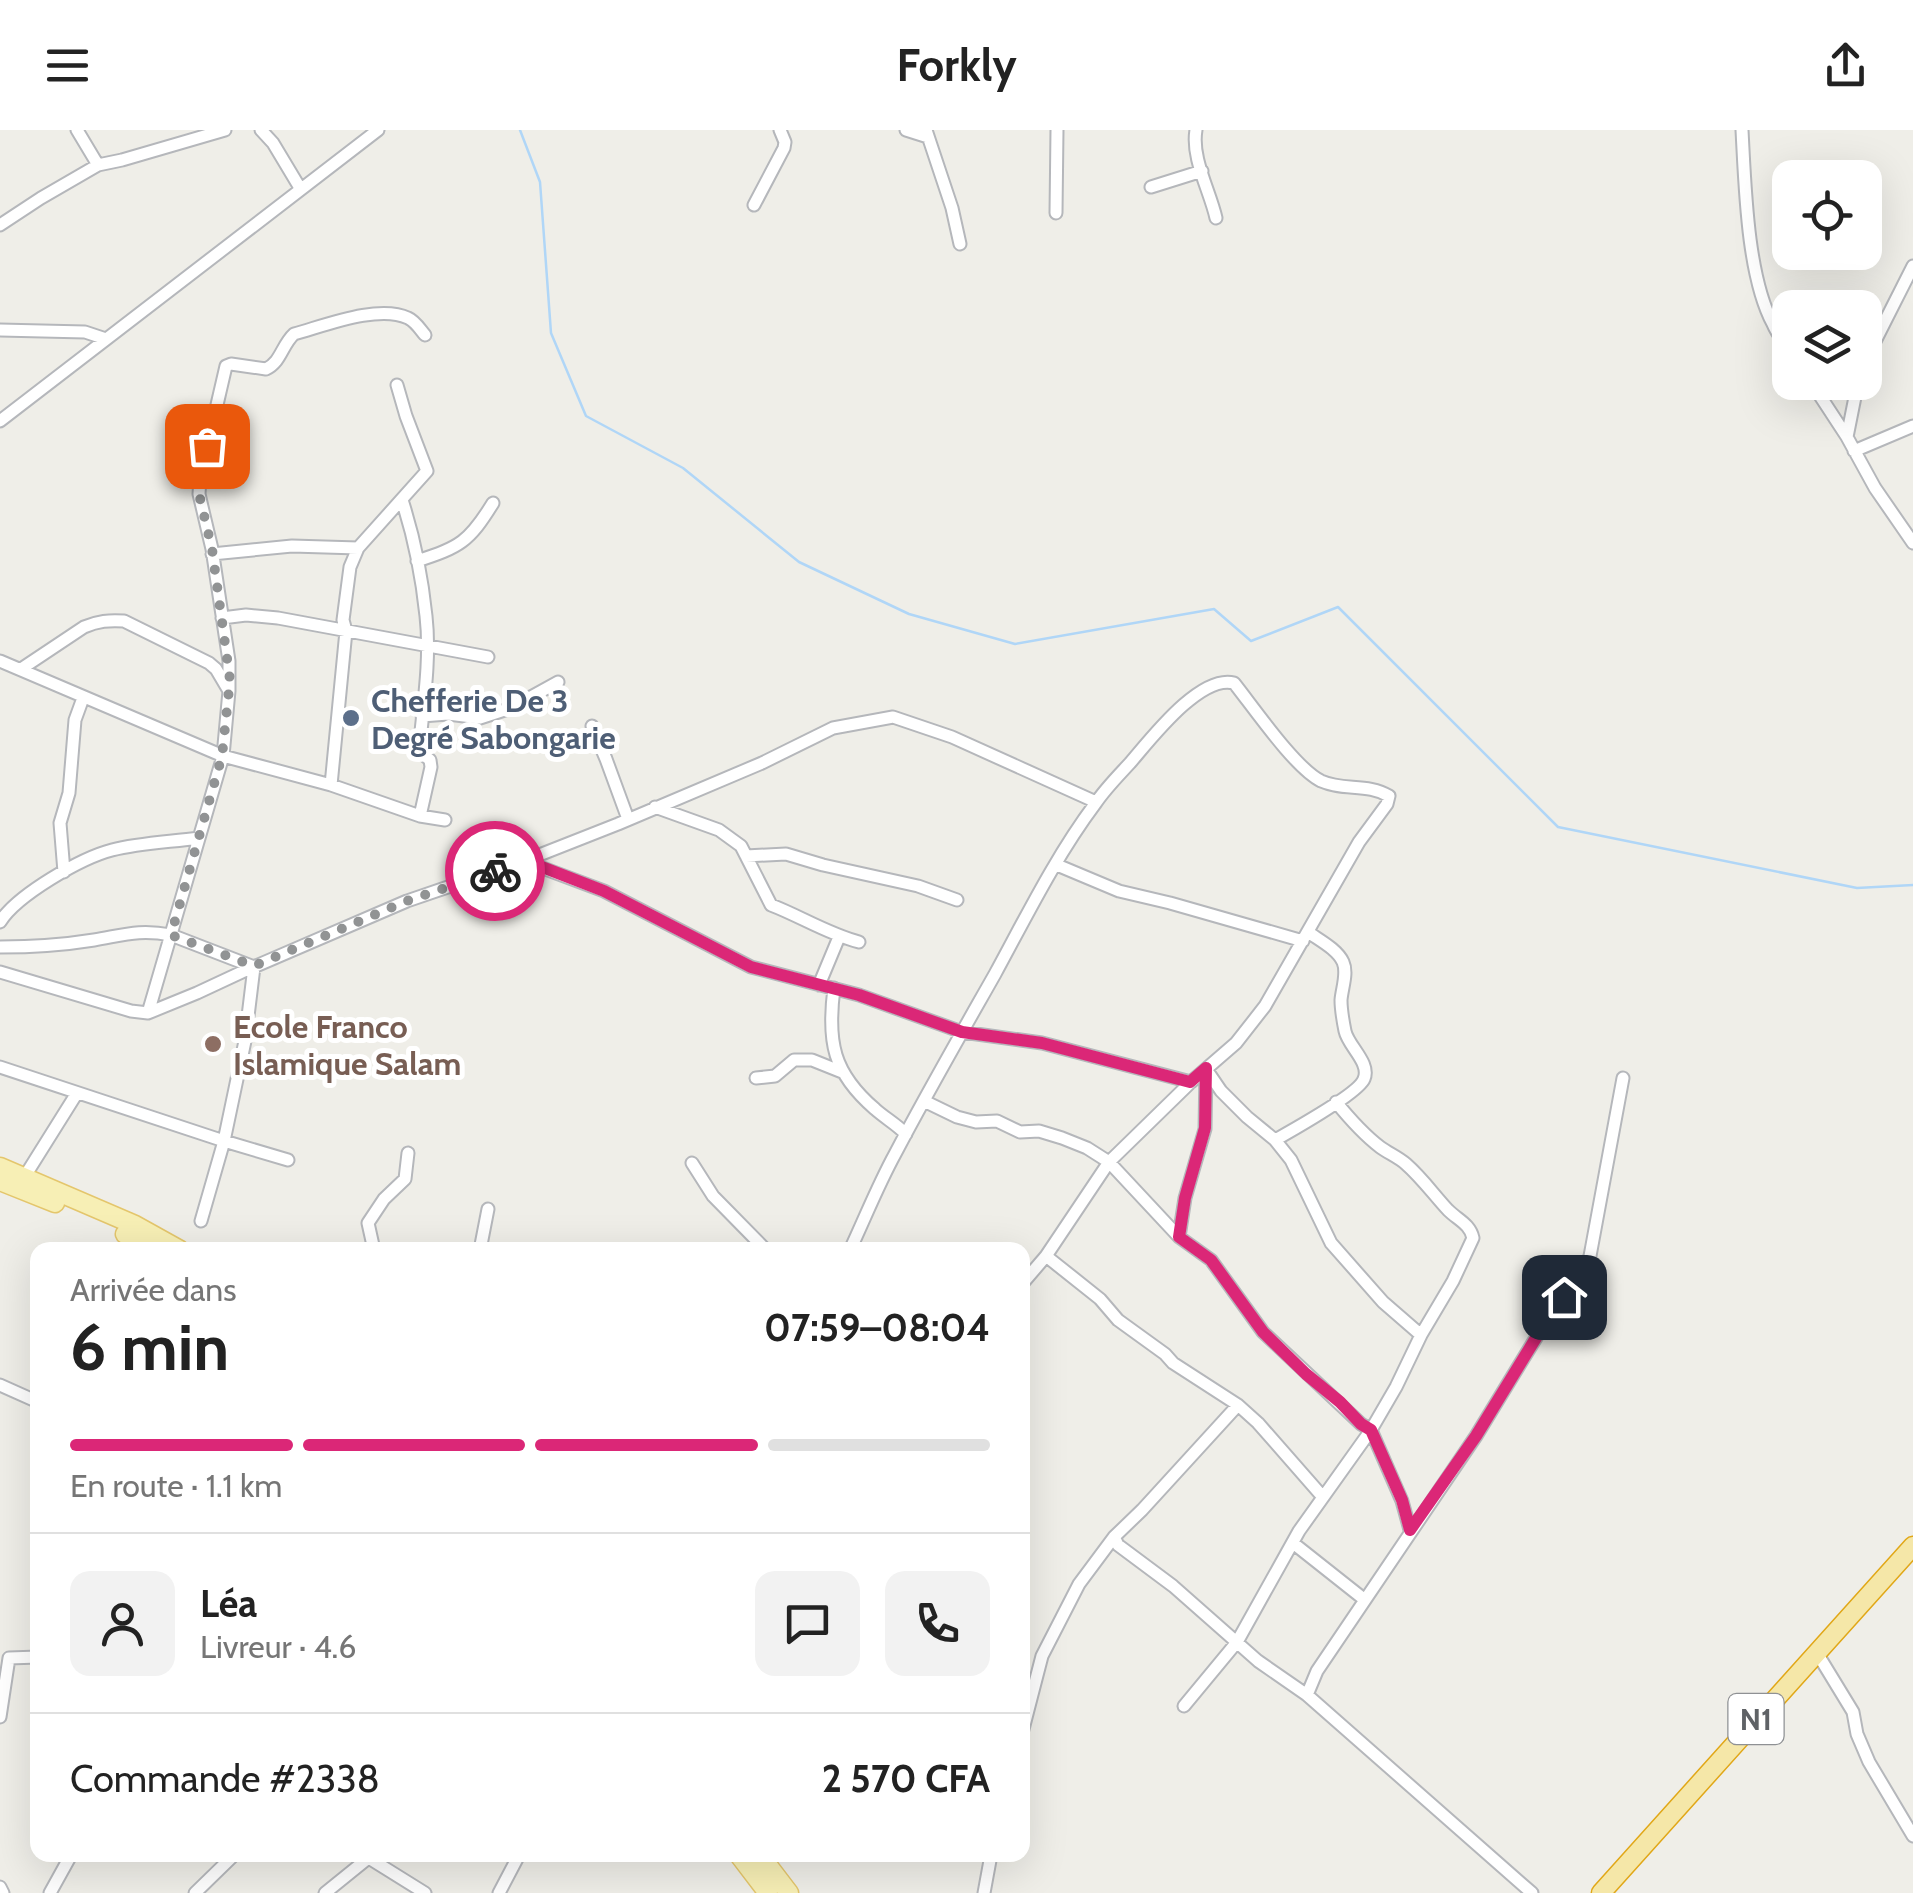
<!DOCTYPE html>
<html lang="fr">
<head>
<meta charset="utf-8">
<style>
  :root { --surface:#fff; --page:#f2f2f2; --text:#222; --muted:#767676; --line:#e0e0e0; --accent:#db2777 }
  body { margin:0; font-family:Cabin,sans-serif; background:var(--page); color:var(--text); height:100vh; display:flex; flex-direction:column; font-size:38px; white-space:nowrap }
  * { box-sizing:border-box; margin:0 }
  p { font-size:32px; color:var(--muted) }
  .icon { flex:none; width:55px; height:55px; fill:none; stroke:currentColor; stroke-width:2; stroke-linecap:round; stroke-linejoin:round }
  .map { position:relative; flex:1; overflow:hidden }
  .side { position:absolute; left:30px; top:1112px; width:1000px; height:620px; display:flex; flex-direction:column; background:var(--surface); border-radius:20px; box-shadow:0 10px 40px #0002 }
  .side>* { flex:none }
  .fabs { position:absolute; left:1772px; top:30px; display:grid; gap:20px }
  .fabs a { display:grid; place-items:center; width:110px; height:110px; border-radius:20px; background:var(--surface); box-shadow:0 10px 40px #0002; font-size:50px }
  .pin { position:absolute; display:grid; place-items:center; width:85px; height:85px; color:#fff; margin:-42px; border-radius:20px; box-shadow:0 5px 15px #0006 }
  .courier { position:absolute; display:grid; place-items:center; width:100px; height:100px; margin:-50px; border:8px solid #db2777; border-radius:50%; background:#fff; color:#222; box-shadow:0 2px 12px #0007 }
  .overview em { font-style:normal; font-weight:700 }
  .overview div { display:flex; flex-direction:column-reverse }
  .overview { display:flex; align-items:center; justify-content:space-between; height:170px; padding:0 40px }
  h1 { font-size:65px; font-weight:700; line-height:75px }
  .bar { display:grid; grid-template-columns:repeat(4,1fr); gap:15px 10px; align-content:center; height:120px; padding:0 40px }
  .bar i { height:12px; border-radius:8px; background:var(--line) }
  .bar .selected { background:var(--accent) }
  .bar p { grid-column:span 4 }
  .line { display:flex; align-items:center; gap:25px; padding:0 40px; border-top:2px solid var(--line) }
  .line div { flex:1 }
  .round { display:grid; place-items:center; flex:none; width:105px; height:105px; border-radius:20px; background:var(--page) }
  header { display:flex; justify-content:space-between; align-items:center; height:130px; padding:0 40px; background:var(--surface); font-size:45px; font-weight:700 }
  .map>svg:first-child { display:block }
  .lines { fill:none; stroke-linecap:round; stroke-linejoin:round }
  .stream { stroke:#b0d6f7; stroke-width:2.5 }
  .minor-casing { stroke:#b5b7bb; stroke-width:15 }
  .primary-casing { stroke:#e4c66c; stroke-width:21 }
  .trunk-casing { stroke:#e1a717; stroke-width:21 }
  .minor { stroke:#fff; stroke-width:11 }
  .primary { stroke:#f7efb5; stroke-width:18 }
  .trunk { stroke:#f5e7a8; stroke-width:18 }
  .done { stroke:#919394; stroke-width:10; stroke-dasharray:0 18 }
  .route { stroke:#db2777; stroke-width:12 }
  .service-dot { fill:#5c6f8a; stroke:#fff; stroke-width:4 }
  .education-dot { fill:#8d6e63; stroke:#fff; stroke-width:4 }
  .labels { text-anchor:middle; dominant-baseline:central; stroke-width:10; stroke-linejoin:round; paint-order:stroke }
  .shield { fill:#fff; stroke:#8f9194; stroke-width:2.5 }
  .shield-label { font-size:30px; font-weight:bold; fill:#5f6266 }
  .service-label { font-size:32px; font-weight:bold; fill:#4e5e75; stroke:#fff; text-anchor:start }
  .education-label { font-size:32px; font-weight:bold; fill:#785e54; stroke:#fff; text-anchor:start }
</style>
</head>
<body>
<header><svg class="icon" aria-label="menu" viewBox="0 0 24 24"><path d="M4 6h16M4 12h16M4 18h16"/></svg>Forkly<svg class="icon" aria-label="share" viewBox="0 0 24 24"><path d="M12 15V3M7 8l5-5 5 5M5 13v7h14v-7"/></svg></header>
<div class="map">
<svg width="1913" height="1763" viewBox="0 0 1913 1763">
  <rect width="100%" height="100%" fill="#efeee8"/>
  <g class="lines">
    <path class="stream" d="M520,0L540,52L551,203L586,286L683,338L799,432L909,484L1015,514L1214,479L1251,511L1338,477L1558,697L1857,758L1913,755"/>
    <g class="minor-casing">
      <path id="minor" d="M77,0L98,35
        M261,0L273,13L300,58
        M906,0L928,7
        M926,0L952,78L960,114
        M1196,0C1191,28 1210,61 1216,88
        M1742,0C1745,55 1747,146 1773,194C1777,204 1784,212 1790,221
        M1151,57L1202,41
        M754,75L784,18L785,12L780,0
        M1056,83L1057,0
        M0,95L41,68L98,35L122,30L225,0
        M0,200L85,202L106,209
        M1865,231L1913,136
        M1811,252L1847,307
        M1858,252L1847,307L1875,358L1913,413
        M0,291L378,0
        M1854,321L1913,296
        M402,370C414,407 422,448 426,486C431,530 423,577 419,621L430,630L431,637L420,686
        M212,424L292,416L358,418
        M417,431C460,417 469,412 493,373
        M222,488L246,485L278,488L488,527
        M0,531L223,626L331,655L420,686L445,690
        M21,539L84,497C98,491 109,490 124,491L209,533L216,539L229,561
        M422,586L448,584L480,588L511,578L558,552
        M592,596L606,629L628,689
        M331,655L346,501L343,490L350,437L358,418L427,341L406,286L397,255
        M655,677L719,700L741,716L771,775C800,786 828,804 859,812
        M746,726L786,724L823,735L918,756L957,770
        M524,731L604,761L751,837L859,865L962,902L1042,913L1191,952L1236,913L1265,876L1359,712L1387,674L1389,666C1368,653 1343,661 1321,651C1295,638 1254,578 1234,553C1200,544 1150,610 1130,633C1118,646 1105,659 1095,674C1056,726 1026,787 995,844C961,904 927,963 895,1024C878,1055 865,1088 850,1120
        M1057,735L1119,761L1170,773L1303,811
        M64,742L60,693L69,663L75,590L83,568
        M0,792C17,765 81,728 112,720C140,713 170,712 199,708
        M0,817C32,817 63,815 94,810C124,805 139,799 171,805L254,837L245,911L224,1011L201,1091
        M0,842L131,881L148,883L197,863L242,842L407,771L524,731L618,694L762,633L833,598L893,587L952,607L1096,672
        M819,855L839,807
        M834,858C827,912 833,943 875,979C885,988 896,994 906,1004
        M148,883L223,626L229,561V531L212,419L199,364L200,348L226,236L231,234L266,239C281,232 282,215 294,204C324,196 378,174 408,188C415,191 420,199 425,205
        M0,937L224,1011L288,1030
        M1206,939L1221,961L1247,987L1275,1010L1291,1030L1331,1113L1383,1172L1421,1205
        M756,948L775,946L794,930H812L842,942
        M924,971L957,987L976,992L997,991L1020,1002L1039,1001L1062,1008L1087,1018L1109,1032L1179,1107L1211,1130L1263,1202L1361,1294L1371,1300L1402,1371L1410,1400
        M1275,1010C1291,1001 1359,963 1364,949C1371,933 1348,916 1345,901C1343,891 1341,880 1341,870C1342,858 1348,843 1343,832C1337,819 1319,810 1308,802
        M692,1033L713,1066L766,1120
        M25,1046L77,963
        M1179,1107L1185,1068L1205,999L1206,939
        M374,1120L368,1093L384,1069L405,1049L408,1023
        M480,1120L488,1079
        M1046,1126L1100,1169L1118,1190L1165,1224L1173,1233L1238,1275L1258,1293L1322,1366
        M1022,1154L1046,1126L1109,1032L1191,952
        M0,1255L38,1272
        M1114,1407L1118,1415L1173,1456L1258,1531L1307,1565L1532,1763
        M1293,1413L1365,1470L1317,1541L1307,1565
        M1365,1470L1476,1306L1542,1198L1586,1136L1590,1126L1623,948
        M1817,1523L1853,1582L1857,1604L1869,1632L1913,1706
        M1184,1576L1237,1512L1299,1401L1371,1300L1396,1257L1421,1205L1453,1151L1473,1108C1470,1094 1458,1090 1448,1080C1434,1065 1422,1048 1406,1034C1398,1027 1388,1023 1380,1017C1363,1004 1349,988 1336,972
        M0,1587L9,1528L38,1527
        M1022,1603L1042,1526L1079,1454L1114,1407L1142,1380L1238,1275
        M364,1725L425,1763
        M0,1757L3,1763
        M50,1763L71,1725
        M195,1763L234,1725
        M325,1763L372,1725
        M499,1763L519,1725
        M984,1763L991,1725"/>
    </g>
    <g class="primary-casing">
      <path id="primary" d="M0,1037L135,1095L180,1120
        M0,1051L55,1073
        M125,1104L154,1120
        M739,1725L768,1763
        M760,1725L789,1763"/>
    </g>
    <g class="trunk-casing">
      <path id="trunk" d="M1601,1763L1913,1416"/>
    </g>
    <use href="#minor" class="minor"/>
    <use href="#primary" class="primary"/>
    <use href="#trunk" class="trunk"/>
  </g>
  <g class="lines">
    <path class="done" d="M207,316L199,364L212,419L230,550L222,626L171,805L254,836L407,771L495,741"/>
    <path class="route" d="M495,741L524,730L604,761L751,837L859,865L962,902L1042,913L1190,952L1206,938L1205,998L1185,1068L1179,1107L1211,1130L1263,1202L1306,1244L1340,1272L1361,1294L1371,1300L1402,1370L1410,1400L1476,1306L1542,1198L1564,1167"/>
  </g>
  <circle class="service-dot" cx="351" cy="588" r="10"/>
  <circle class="education-dot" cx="213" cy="914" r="10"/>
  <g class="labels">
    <rect class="shield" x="1728.5" y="1564" width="55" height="50" rx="8"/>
    <g class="shield-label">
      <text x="1756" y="1589">N1</text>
    </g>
    <g class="service-label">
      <text x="371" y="570">Chefferie De 3<tspan x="371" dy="37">Degré Sabongarie</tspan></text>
    </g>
    <g class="education-label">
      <text x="233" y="896">Ecole Franco<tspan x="233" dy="37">Islamique Salam</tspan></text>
    </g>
  </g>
</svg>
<div class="fabs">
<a><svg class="icon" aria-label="locate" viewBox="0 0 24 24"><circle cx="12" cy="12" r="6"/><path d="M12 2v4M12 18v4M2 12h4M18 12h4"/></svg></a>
<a><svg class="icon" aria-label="layers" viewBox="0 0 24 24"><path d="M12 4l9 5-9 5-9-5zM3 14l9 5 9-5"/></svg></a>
</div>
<div class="pin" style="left:207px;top:316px;background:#ea580c"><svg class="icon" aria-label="bag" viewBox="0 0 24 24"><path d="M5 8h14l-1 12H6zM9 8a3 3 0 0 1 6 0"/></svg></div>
<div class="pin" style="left:1564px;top:1167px;background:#1f2937"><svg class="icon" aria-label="home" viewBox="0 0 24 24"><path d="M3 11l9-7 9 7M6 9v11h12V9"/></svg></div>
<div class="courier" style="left:495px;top:741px"><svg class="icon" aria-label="bike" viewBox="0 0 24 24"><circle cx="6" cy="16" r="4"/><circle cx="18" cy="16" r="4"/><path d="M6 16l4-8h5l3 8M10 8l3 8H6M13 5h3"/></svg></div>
<section class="side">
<div class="overview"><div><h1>6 min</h1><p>Arrivée dans</p></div><em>07:59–08:04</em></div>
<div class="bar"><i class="selected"></i><i class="selected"></i><i class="selected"></i><i></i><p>En route · 1.1 km</p></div>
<div class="line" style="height:180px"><a class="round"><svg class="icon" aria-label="person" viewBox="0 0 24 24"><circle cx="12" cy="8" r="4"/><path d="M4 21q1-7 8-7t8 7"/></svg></a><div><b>Léa</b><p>Livreur · 4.6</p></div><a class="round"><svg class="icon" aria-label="chat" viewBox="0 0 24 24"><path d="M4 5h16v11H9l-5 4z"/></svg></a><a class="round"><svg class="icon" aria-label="phone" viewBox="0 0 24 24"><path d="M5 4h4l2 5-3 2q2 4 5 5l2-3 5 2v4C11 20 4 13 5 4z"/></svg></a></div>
<div class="line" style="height:130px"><div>Commande #2338</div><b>2 570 CFA</b></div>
</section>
</div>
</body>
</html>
